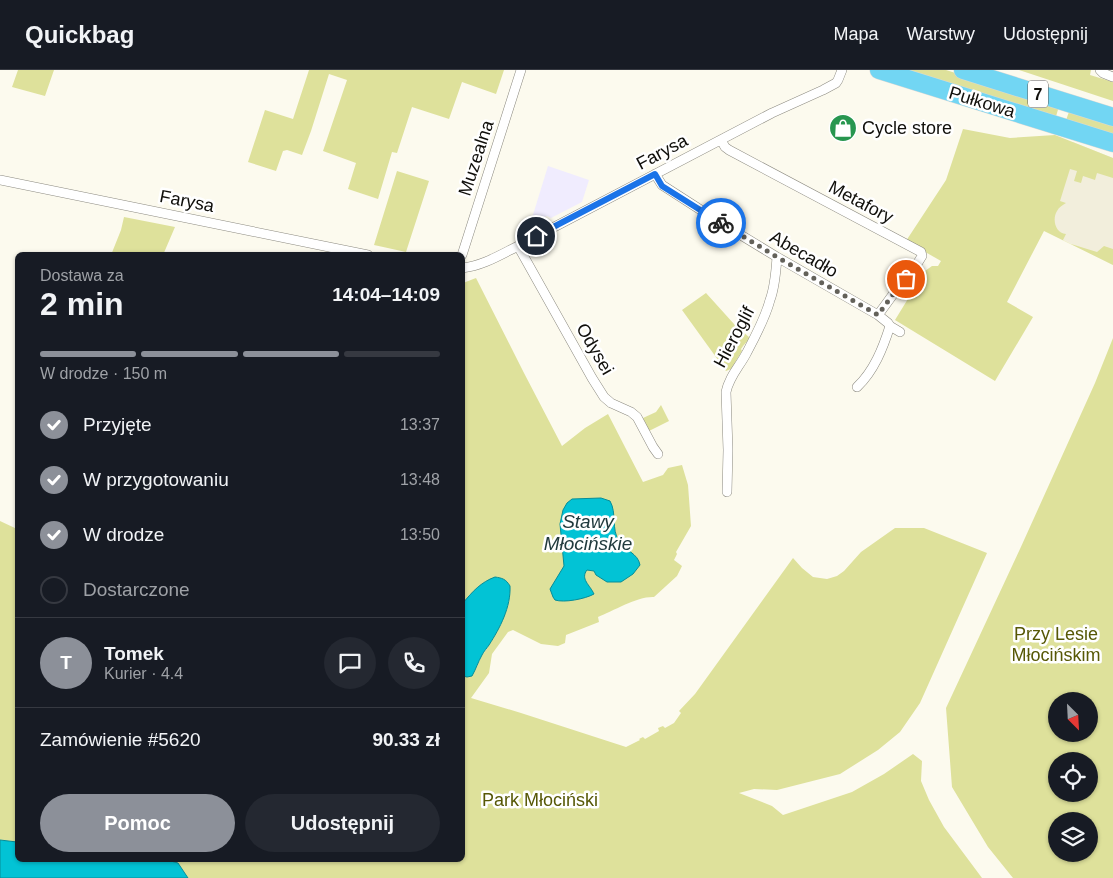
<!DOCTYPE html>
<html lang="pl">
<head>
<meta charset="utf-8">
<style>
  :root { --surface:#171b24; --page:#242831; --text:#f1f3f6; --muted:#9ea1a6; --line:#363941; --accent:#8c9099 }
  body { margin:0; font-family:Arial,sans-serif; background:var(--page); color:var(--text); height:100vh; display:flex; flex-direction:column; font-size:19px; white-space:nowrap }
  * { box-sizing:border-box; margin:0 }
  p { font-size:16px; color:var(--muted) }
  .icon { flex:none; width:28px; height:28px; fill:none; stroke:currentColor; stroke-width:2; stroke-linecap:round; stroke-linejoin:round }
  .map { position:relative; flex:1; overflow:hidden }
  .panel { position:absolute; left:15px; top:182px; width:450px; height:610px; display:flex; flex-direction:column; background:var(--surface); border-radius:8px; box-shadow:0 1px 4px #0004 }
  .panel>* { flex:none }
  .needle { width:32px; rotate:156deg }
  .fabs { position:absolute; left:1048px; top:622px; display:grid; gap:10px }
  .fabs a { display:grid; place-items:center; width:50px; height:50px; border-radius:50%; background:var(--surface); box-shadow:0 1px 4px #0004; font-size:25px }
  .pin { position:absolute; display:grid; place-items:center; width:42px; height:42px; color:#fff; margin:-21px; border:2px solid #fff; border-radius:50%; box-shadow:0 1px 5px #0007 }
  .courier { position:absolute; display:grid; place-items:center; width:50px; height:50px; margin:-25px; border:4px solid #1a73e8; border-radius:50%; background:#fff; color:#222; box-shadow:0 1px 6px #0007 }
  .overview em { font-style:normal; font-weight:600 }
  .overview div { display:flex; flex-direction:column-reverse }
  .overview { display:flex; align-items:center; justify-content:space-between; height:85px; padding:0 25px }
  h1 { font-size:32px; font-weight:600; line-height:38px }
  .bar { display:grid; grid-template-columns:repeat(4,1fr); gap:8px 5px; align-content:center; height:60px; padding:0 25px }
  .bar i { height:6px; border-radius:4px; background:var(--line) }
  .bar .current { background:var(--accent) }
  .bar p { grid-column:span 4 }
  .line { display:flex; align-items:center; gap:12px; padding:0 25px; border-top:1px solid var(--line) }
  .line div { flex:1 }
  .round { display:grid; place-items:center; flex:none; width:52px; height:52px; border-radius:26px; background:var(--page) }
  ol { padding:0 25px; list-style:none }
  li { display:flex; align-items:center; gap:15px; height:55px }
  li p { margin-inline-start:auto }
  li .icon { padding:5px; border-radius:50%; background:var(--accent); color:#fff; stroke-width:4 }
  li:last-child { color:var(--muted) }
  li i { width:28px; height:28px; border:2px solid var(--line); border-radius:50% }
  .button { display:flex; gap:10px; margin-top:auto; padding:10px 25px }
  .button a { flex:1; height:58px; border-radius:30px; background:var(--accent); color:#fff; font-size:20px; font-weight:600; line-height:58px; text-align:center }
  .button a+a { background:var(--page); color:var(--text) }
  header { display:flex; align-items:center; gap:30px; box-sizing:border-box; height:70px; padding:0 25px; background:var(--surface); border-bottom:1px solid var(--line) }
  header strong { font-size:24px }
  nav { display:flex; gap:28px; margin-inline-start:auto; font-size:18px }
  .map>svg:first-child { display:block }
  .built { fill:#f2eedc }
  .education { fill:#f0ecfe }
  .green { fill:#dee19b; fill-rule:evenodd }
  .water { fill:#02c3d5; stroke:#068d98 }
  .lines { fill:none; stroke-linecap:round; stroke-linejoin:round }
  .street-casing { stroke:#8c8a80; stroke-width:10 }
  .highway-casing { stroke:#d9d9d8; stroke-width:19 }
  .street { stroke:#fff; stroke-width:9 }
  .highway { stroke:#72d6f3; stroke-width:18 }
  .done { stroke:#63615a; stroke-width:5; stroke-dasharray:0 9 }
  .route { stroke:#1a73e8; stroke-width:6 }
  .labels { text-anchor:middle; dominant-baseline:central; stroke-width:5; stroke-linejoin:round; paint-order:stroke }
  .shield { fill:#fff; stroke:#585754; stroke-width:1 }
  .shield-label { font-size:16px; font-weight:bold; fill:#100f0b }
  .street-label { font-size:18px; fill:#100f0b; stroke:#fff }
  .poi-label { font-size:18px; fill:#100f0b; stroke:#fff; text-anchor:start }
  .park-label { font-size:18px; fill:#575806; stroke:#fff }
  .water-label { font-size:19px; font-style:italic; fill:#213a3d; stroke:#fff }
</style>
</head>
<body>
<header>
<strong>Quickbag</strong>
<nav><a>Mapa</a><a>Warstwy</a><a>Udostępnij</a></nav>
</header>
<div class="map">
<svg width="1113" height="808" viewBox="0 0 1113 808">
  <rect width="100%" height="100%" fill="#fcfaee"/>
  <path class="built" d="M1073,72L1113,88V195L1044,160Z"/>
  <path class="education" d="M548,96L589,110L582,132L551,148L547,146L542,148V153L528,161Z"/>
  <path class="green" d="M18,0H54L45,26L12,17Z
    M309,0H504L496,24L462,12L449,49L412,37L397,83L392,82L378,129L348,119L356,93L323,81L347,10L329,4L311,61L302,85L287,80L283,81L276,101L248,92L265,40L293,49Z
    M896,0H946L1059,36L1055,50Z
    M1019,0H1091L1090,5L1113,12V31Z
    M1070,39L1113,53V67L1065,53Z
    M963,59L1010,68L1055,65L1113,88V108L1097,103L1095,110L1083,106L1081,113L1074,111L1077,101L1070,99L1060,131L1066,133C1063,135 1059,137 1057,141C1052,149 1055,163 1066,164L1063,170L1071,174L1097,182L1104,176L1113,179V195L1044,161L1007,232L1033,247L995,311L895,250L925,201L932,196H938L941,191L906,171L946,110Z
    M397,101L429,111L406,182L374,175Z
    M124,147L175,157L163,185H111L121,160Z
    M476,208L524,303L562,376L585,358L608,344L643,412L663,405L668,398L682,395L688,415L691,456L676,482L677,484L674,490L682,496L677,506L654,527C638,526 613,541 598,547L599,552L566,565L565,573L558,576L541,574L513,560L508,562L492,584L489,603L471,628L521,643L626,677L640,670L639,669L643,667L645,669L659,661L658,658L663,656L665,658L674,653L681,643L679,641L695,624L793,488L802,498L813,507L827,509L837,506L844,501L861,482L895,458H924L987,483L920,633L900,662L878,680L840,704L777,720L754,719L739,723L772,736L783,745L852,722L884,704L913,684L922,691L921,711L929,730L944,757L982,808H188L178,793L167,790H462L463,606L467,607C478,599 476,596 482,585C484,582 487,579 489,575C499,558 511,537 510,516L470,524L463,533V213Z
    M706,223L734,254L750,268C747,272 744,274 741,279L742,281L731,299L726,301L682,240Z
    M1113,268V808H1013L988,777L952,717L946,638L1020,479L1095,313ZM1089,631V664H1056V631ZM1056,691H1089V724H1056ZM1056,751H1089V784H1056Z
    M661,335L669,351L649,361L643,348L656,342Z
    M0,451L17,459V772L0,770Z"/>
  <path class="water" d="M601,428L610,431C617,443 611,459 619,471C625,481 638,483 640,495L633,504L621,512H607L596,505L594,501L587,500C580,509 590,515 594,524C585,529 564,533 555,530L553,527L550,519L564,496L560,454L563,440L567,433L572,429Z
    M495,507C502,508 506,509 510,516C511,537 500,558 489,575C487,578 484,581 482,585C478,592 476,599 472,606L467,607L463,606V533C472,522 481,512 495,507Z
    M0,770L17,772L18,790H167L178,793L188,808H0Z"/>
  <g class="lines">
    <g class="street-casing">
      <path id="street" d="M1100,0L1103,3L1113,7
        M721,70L725,77L729,80L921,182L922,186L914,199L897,219L878,245
        M655,104L662,115L721,153L777,187L878,245L888,253L890,256L900,262
        M0,110L368,185
        M518,176L592,308L604,327L611,333L631,342L637,347L653,377L658,384
        M462,185L521,0
        M462,198C482,196 500,185 518,176L772,43L823,20L836,13L838,10L842,0
        M857,317C874,301 883,278 890,256
        M727,422L728,380L726,322C729,307 739,297 746,284C755,267 765,249 770,230C775,217 776,201 777,187"/>
    </g>
    <g class="highway-casing">
      <path id="highway" d="M879,0L1113,73
        M963,0L1113,47"/>
    </g>
    <use href="#street" class="street"/>
    <use href="#highway" class="highway"/>
  </g>
  <g class="lines">
    <path class="done" d="M721,153L777,187L878,245L897,219L906,209"/>
    <path class="route" d="M536,166L655,104L662,116L721,153"/>
  </g>
  <defs>
    <g id="shop-disc" transform="scale(1.4375)"><circle r="9.5" fill="#27964f" stroke="#fff"/><path d="M-5-2.5h2.3a2.7 3.5 0 0 1 5.4 0H5L5.5 6h-11ZM-1.5-2.5h3a1.5 2.3 0 0 0-3 0Z" fill="#fff"/></g>
  </defs>
  <g fill-rule="evenodd">
    <use href="#shop-disc" x="843" y="58"/>
  </g>
  <g class="labels">
    <rect class="shield" x="1028" y="10.5" width="20" height="27" rx="4"/>
    <g class="shield-label">
      <text x="1038" y="24">7</text>
    </g>
    <g class="street-label">
      <text transform="translate(982 32) rotate(17)">Pułkowa</text>
      <text transform="translate(662 82) rotate(-28)">Farysa</text>
      <text transform="translate(476 88) rotate(-72)">Muzealna</text>
      <text transform="translate(187 131) rotate(11)">Farysa</text>
      <text transform="translate(861 132) rotate(28)">Metafory</text>
      <text transform="translate(804 184) rotate(30)">Abecadło</text>
      <text transform="translate(734 267) rotate(-62)">Hieroglif</text>
      <text transform="translate(595 279) rotate(60)">Odysei</text>
    </g>
    <g class="poi-label">
      <text x="862" y="58">Cycle store</text>
    </g>
    <g class="park-label">
      <text x="1056" y="564">Przy Lesie<tspan x="1056" dy="21">Młocińskim</tspan></text>
      <text x="540" y="730">Park Młociński</text>
    </g>
    <g class="water-label">
      <text x="588" y="451">Stawy<tspan x="588" dy="22">Młocińskie</tspan></text>
    </g>
  </g>
</svg>
<div class="fabs">
<a><svg class="needle" viewBox="-14 -14 28 28"><path d="M0-13l5 13h-10z" fill="#e53935"/><path d="M0 13l5-13h-10z" fill="#9ea1a6"/></svg></a>
<a><svg class="icon" aria-label="locate" viewBox="0 0 24 24"><circle cx="12" cy="12" r="6"/><path d="M12 2v4M12 18v4M2 12h4M18 12h4"/></svg></a>
<a><svg class="icon" aria-label="layers" viewBox="0 0 24 24"><path d="M12 4l9 5-9 5-9-5zM3 14l9 5 9-5"/></svg></a>
</div>
<div class="pin" style="left:906px;top:209px;background:#ea580c"><svg class="icon" aria-label="bag" viewBox="0 0 24 24"><path d="M5 8h14l-1 12H6zM9 8a3 3 0 0 1 6 0"/></svg></div>
<div class="pin" style="left:536px;top:166px;background:#1f2937"><svg class="icon" aria-label="home" viewBox="0 0 24 24"><path d="M3 11l9-7 9 7M6 9v11h12V9"/></svg></div>
<div class="courier" style="left:721px;top:153px"><svg class="icon" aria-label="bike" viewBox="0 0 24 24"><circle cx="6" cy="16" r="4"/><circle cx="18" cy="16" r="4"/><path d="M6 16l4-8h5l3 8M10 8l3 8H6M13 5h3"/></svg></div>
<section class="panel">
<div class="overview"><div><h1>2 min</h1><p>Dostawa za</p></div><em>14:04–14:09</em></div>
<div class="bar"><i class="current"></i><i class="current"></i><i class="current"></i><i></i><p>W drodze · 150 m</p></div>
<ol>
<li><svg class="icon" aria-label="check" viewBox="0 0 24 24"><path d="M5 12l5 5 9-10"/></svg>Przyjęte<p>13:37</p></li>
<li><svg class="icon" aria-label="check" viewBox="0 0 24 24"><path d="M5 12l5 5 9-10"/></svg>W przygotowaniu<p>13:48</p></li>
<li><svg class="icon" aria-label="check" viewBox="0 0 24 24"><path d="M5 12l5 5 9-10"/></svg>W drodze<p>13:50</p></li>
<li><i></i>Dostarczone</li>
</ol>
<div class="line" style="height:90px"><b class="round" style="background:var(--accent);color:#fff">T</b><div><b>Tomek</b><p>Kurier · 4.4</p></div><a class="round"><svg class="icon" aria-label="chat" viewBox="0 0 24 24"><path d="M4 5h16v11H9l-5 4z"/></svg></a><a class="round"><svg class="icon" aria-label="phone" viewBox="0 0 24 24"><path d="M5 4h4l2 5-3 2q2 4 5 5l2-3 5 2v4C11 20 4 13 5 4z"/></svg></a></div>
<div class="line" style="height:65px"><div>Zamówienie #5620</div><b>90.33 zł</b></div>
<div class="button"><a>Pomoc</a><a>Udostępnij</a></div>
</section>
</div>
</body>
</html>
